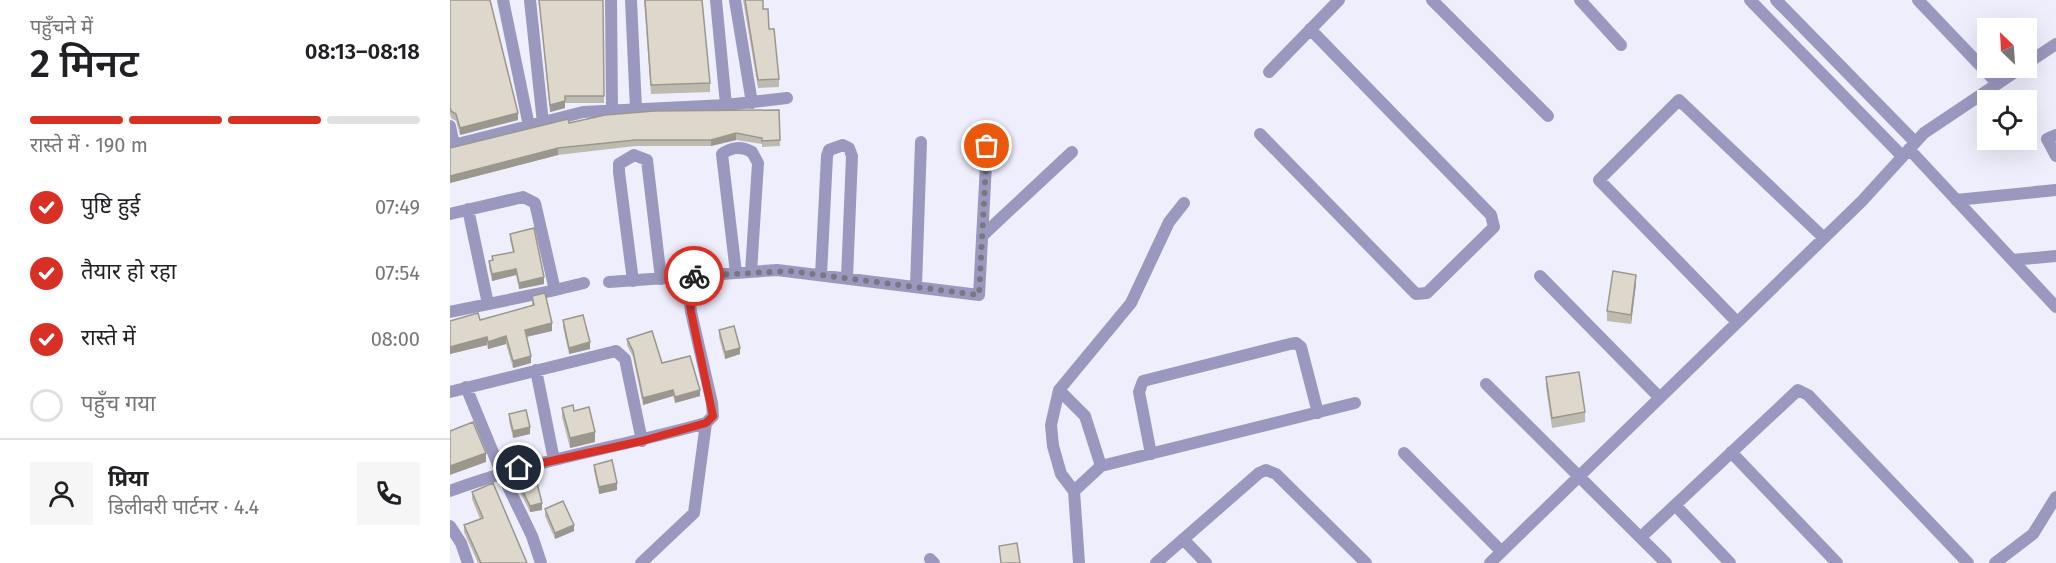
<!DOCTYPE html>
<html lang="hi">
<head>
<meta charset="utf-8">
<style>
  :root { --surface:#fff; --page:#f6f6f6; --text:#202124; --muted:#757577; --line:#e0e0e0; --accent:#d93025 }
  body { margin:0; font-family:"Fira Sans","Noto Sans Devanagari",sans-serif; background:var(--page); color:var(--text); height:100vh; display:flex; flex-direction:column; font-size:22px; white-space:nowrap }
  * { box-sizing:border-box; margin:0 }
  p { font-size:20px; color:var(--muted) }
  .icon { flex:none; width:33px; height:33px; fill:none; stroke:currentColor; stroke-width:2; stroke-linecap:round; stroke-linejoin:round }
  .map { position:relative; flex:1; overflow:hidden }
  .panel { display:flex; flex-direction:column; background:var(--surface); width:450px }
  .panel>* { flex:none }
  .needle { width:39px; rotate:335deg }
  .controls { position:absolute; left:1527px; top:18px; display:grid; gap:12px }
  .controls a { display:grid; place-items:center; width:60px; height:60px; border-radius:0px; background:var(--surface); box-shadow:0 6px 24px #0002; font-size:30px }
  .pin { position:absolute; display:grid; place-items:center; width:51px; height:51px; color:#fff; margin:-26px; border:3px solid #fff; border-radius:50%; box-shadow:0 2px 6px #0007 }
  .courier { position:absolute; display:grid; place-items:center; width:60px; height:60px; margin:-30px; border:4px solid #d93025; border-radius:50%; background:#fff; color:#222; box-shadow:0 2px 8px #0007 }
  .overview em { font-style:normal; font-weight:600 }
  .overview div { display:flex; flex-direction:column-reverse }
  .overview { display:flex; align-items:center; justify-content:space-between; height:102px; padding:0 30px }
  h1 { font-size:39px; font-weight:600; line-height:45px }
  .bar { display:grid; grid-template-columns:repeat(4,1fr); gap:9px 6px; align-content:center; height:72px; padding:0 30px }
  .bar i { height:8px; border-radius:4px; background:var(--line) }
  .bar .on { background:var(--accent) }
  .bar p { grid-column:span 4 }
  .line { display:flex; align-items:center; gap:15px; padding:0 30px; border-top:2px solid var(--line) }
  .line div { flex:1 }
  .round { display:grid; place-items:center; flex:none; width:63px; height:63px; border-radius:0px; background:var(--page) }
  ol { padding:0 30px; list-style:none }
  li { display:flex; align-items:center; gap:18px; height:66px }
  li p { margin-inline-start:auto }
  li .icon { padding:6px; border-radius:50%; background:var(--accent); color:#fff; stroke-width:4 }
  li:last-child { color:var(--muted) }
  li i { width:33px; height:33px; border:3px solid var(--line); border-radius:50% }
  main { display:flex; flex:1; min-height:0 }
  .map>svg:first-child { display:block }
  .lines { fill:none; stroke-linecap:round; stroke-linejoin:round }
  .street { stroke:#9b98bf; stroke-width:12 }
  .wall { fill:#bebaaf }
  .shaded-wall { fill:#9b978e }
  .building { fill:#ddd8cb; stroke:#9b978e; stroke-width:1.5 }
  .done { stroke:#787880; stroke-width:6; stroke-dasharray:0 10.8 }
  .route { stroke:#d93025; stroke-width:8 }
</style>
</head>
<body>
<main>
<section class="panel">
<div class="overview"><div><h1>2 मिनट</h1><p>पहुँचने में</p></div><em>08:13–08:18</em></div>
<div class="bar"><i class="on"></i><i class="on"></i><i class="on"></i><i></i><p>रास्ते में · 190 m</p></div>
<ol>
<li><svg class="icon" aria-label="check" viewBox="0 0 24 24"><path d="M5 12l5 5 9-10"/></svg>पुष्टि हुई<p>07:49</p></li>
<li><svg class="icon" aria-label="check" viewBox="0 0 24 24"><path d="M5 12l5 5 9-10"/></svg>तैयार हो रहा<p>07:54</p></li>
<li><svg class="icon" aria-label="check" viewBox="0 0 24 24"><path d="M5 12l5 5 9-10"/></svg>रास्ते में<p>08:00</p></li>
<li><i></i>पहुँच गया</li>
</ol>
<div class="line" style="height:108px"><a class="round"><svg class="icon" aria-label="person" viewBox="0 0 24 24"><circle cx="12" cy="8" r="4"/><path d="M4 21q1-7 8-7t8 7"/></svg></a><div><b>प्रिया</b><p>डिलीवरी पार्टनर · 4.4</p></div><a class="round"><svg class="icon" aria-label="phone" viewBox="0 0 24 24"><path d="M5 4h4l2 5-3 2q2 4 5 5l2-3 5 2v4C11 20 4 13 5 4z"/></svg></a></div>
</section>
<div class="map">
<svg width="1606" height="563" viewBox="0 0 1606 563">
  <rect width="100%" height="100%" fill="#efeefc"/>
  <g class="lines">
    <path class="street" d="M53,0L79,126
      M80,0L93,123
      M161,0L162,110
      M181,0L186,109
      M266,0L276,105
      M285,0L302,103
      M982,0L1098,116
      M1130,0L1171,45
      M1300,0L1452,156
      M1326,0L1465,142
      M1468,0L1547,83
      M1576,64L1606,44
      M819,72L889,0
      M0,126L4,145
      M810,134L966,294L977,293L1044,227L1041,215L860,29
      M1606,135L1597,139L1606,156
      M0,146L133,112L276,105L337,98
      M1459,149L1606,307
      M1506,200L1606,190
      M18,209L38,304
      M0,214L73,197L85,203L104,286L101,291L0,312
      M532,236L622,152
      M1562,260L1606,256
      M286,273L272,154C281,147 292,146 302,152L308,163L301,272
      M371,275L377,156L379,150L393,145L399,148L402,156L397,278
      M1090,276L1209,397
      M183,281L169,172V164L184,155L197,160L211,279
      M159,282L327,270L529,295L537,146
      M466,286L471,142
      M101,291L134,283
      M1287,322L1149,180L1229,100L1374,238
      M86,370L104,460
      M1036,384L1216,563
      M16,387L51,472L82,536L91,563
      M609,390L681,303L719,222L734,203
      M0,392L166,351L175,359L192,441
      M1281,452L1387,563
      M954,453L1051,551
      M701,454L689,392L693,381L840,344L846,343L851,347L868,413
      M651,466L905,403
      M0,491C83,460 171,447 256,423L263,416L262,403L241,312L237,277
      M624,491L651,466L635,416L609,390L601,425L603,446L611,474L624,491L629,563
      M1225,505L1280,563
      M0,526L11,543L18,563
      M1191,537L1348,390L1358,395L1518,563
      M733,539L756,563
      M480,559L484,563
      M191,563L244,513L256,423
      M706,563L809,473L816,470L826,474L916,563
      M1040,563L1412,201L1474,133L1571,68
      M1545,563L1583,534L1606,497"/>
  </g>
  <path class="wall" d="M0,0L68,120L10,135L6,121L1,118L0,114Z
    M89,0H153L154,103H115V108L100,112Z
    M194,0H252L260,83V92L201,94Z
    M293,0H313V9L319,29L329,79V87L308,88Z
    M329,110L330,146L312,147V144L286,140L261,146H185L108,155L0,183L119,123Z
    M60,234L94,284L69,289L66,275L42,281L39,267V261L42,260V256L63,252L60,240Z
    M1186,284L1181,324L1157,321V311Z
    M82,296L102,331L77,337L81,363L63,368L56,344L38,349L37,345L0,354V321L30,320L82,306Z
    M113,320L140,349L119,354L113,327Z
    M269,330L290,354L275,359L269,337Z
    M177,339L250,396L225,403L223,396L193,405L183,357L177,345Z
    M1096,377L1135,412V422L1102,428L1096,387Z
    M112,408L124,411L145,442L120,448L112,417Z
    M59,414L80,434L63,438L59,421Z
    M144,465L167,490L149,494L144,471Z
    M67,479L92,510L80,512L67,486Z
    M22,492L77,563H28L14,532V525L30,519L22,499Z
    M95,509L124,531L105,539L95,516Z"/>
  <path class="shaded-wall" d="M115,101V108L100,112V105Z
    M68,113V120L10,135V128Z
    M286,133V140L261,146V140Z
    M108,148V155L0,183V176Z
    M66,269V275L42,281V274Z
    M1186,275V284L1181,324V315Z
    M94,277V284L69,289V283Z
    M102,323V331L75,337V330Z
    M56,336V344L38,349V342Z
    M37,337V345L0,354V347Z
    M140,342V349L119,354V348Z
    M290,348V354L275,359V352Z
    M81,356V363L63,368V361Z
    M223,390V396L193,405V398Z
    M250,390V396L225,403V397Z
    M80,427V434L63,438V431Z
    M145,432V442L120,448V438Z
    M36,453V462L0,475V466Z
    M167,483V490L149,494V487Z
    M92,503V510L80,512V506Z
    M124,525V531L105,539V533Z"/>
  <path class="building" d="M0,0H40L68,113L10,128L6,114L1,111L0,107Z
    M89,0H153L154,96H115V101L100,105Z
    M195,0H252L260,83L201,85Z
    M295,0H313V9H318L319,29H324L329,79L308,80Z
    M329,110L330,140L312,141V138L286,133L261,140H185L108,148L0,176V148L118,119L119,123L155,115L204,111Z
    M84,228L94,277L69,283L66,269L42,274L39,261L43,260L42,256L64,252L60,234Z
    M1163,271L1186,275L1181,315L1157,311Z
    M95,293L102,323L75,330L81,356L63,361L56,336L38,342L37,337L0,347V321L28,313L30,320L84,305L82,296Z
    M133,315L140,342L119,348L113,320Z
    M284,326L290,348L275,352L269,330Z
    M202,331L212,363L240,356L250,390L225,397L223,390L193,398L183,351L177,339Z
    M1129,372L1135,412L1102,418L1096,377Z
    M123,405L124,411L139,407L145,432L120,438L112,408Z
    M76,410L80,427L63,431L59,414Z
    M23,422L36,453L0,466V431Z
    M162,460L167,483L149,487L144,465Z
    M85,475L92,503L80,506L67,479Z
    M43,483L77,563H31L14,525L33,518L22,492Z
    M113,501L124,525L105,533L95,509Z
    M567,543L570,563H551L549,546Z"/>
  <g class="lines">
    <path class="done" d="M244,276L339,271L529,295L537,146"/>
    <path class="route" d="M69,468L192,441L256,423L263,416L241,312L237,277L244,276"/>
  </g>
</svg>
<div class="controls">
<a><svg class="needle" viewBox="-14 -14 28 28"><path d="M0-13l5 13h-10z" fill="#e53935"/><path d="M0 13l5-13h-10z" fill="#757577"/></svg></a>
<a><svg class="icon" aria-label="locate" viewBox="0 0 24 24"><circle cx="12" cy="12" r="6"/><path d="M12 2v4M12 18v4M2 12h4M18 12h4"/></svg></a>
</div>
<div class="pin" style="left:537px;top:146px;background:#ea580c"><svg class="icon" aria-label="bag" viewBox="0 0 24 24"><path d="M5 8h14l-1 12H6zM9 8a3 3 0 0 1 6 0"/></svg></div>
<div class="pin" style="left:69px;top:468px;background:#1f2937"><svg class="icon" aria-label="home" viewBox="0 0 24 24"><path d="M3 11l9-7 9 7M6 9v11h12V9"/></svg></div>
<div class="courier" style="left:244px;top:276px"><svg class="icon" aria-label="bike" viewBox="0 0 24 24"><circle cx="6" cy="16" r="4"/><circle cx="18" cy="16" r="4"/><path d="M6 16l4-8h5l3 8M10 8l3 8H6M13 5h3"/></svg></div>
</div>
</main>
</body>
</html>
